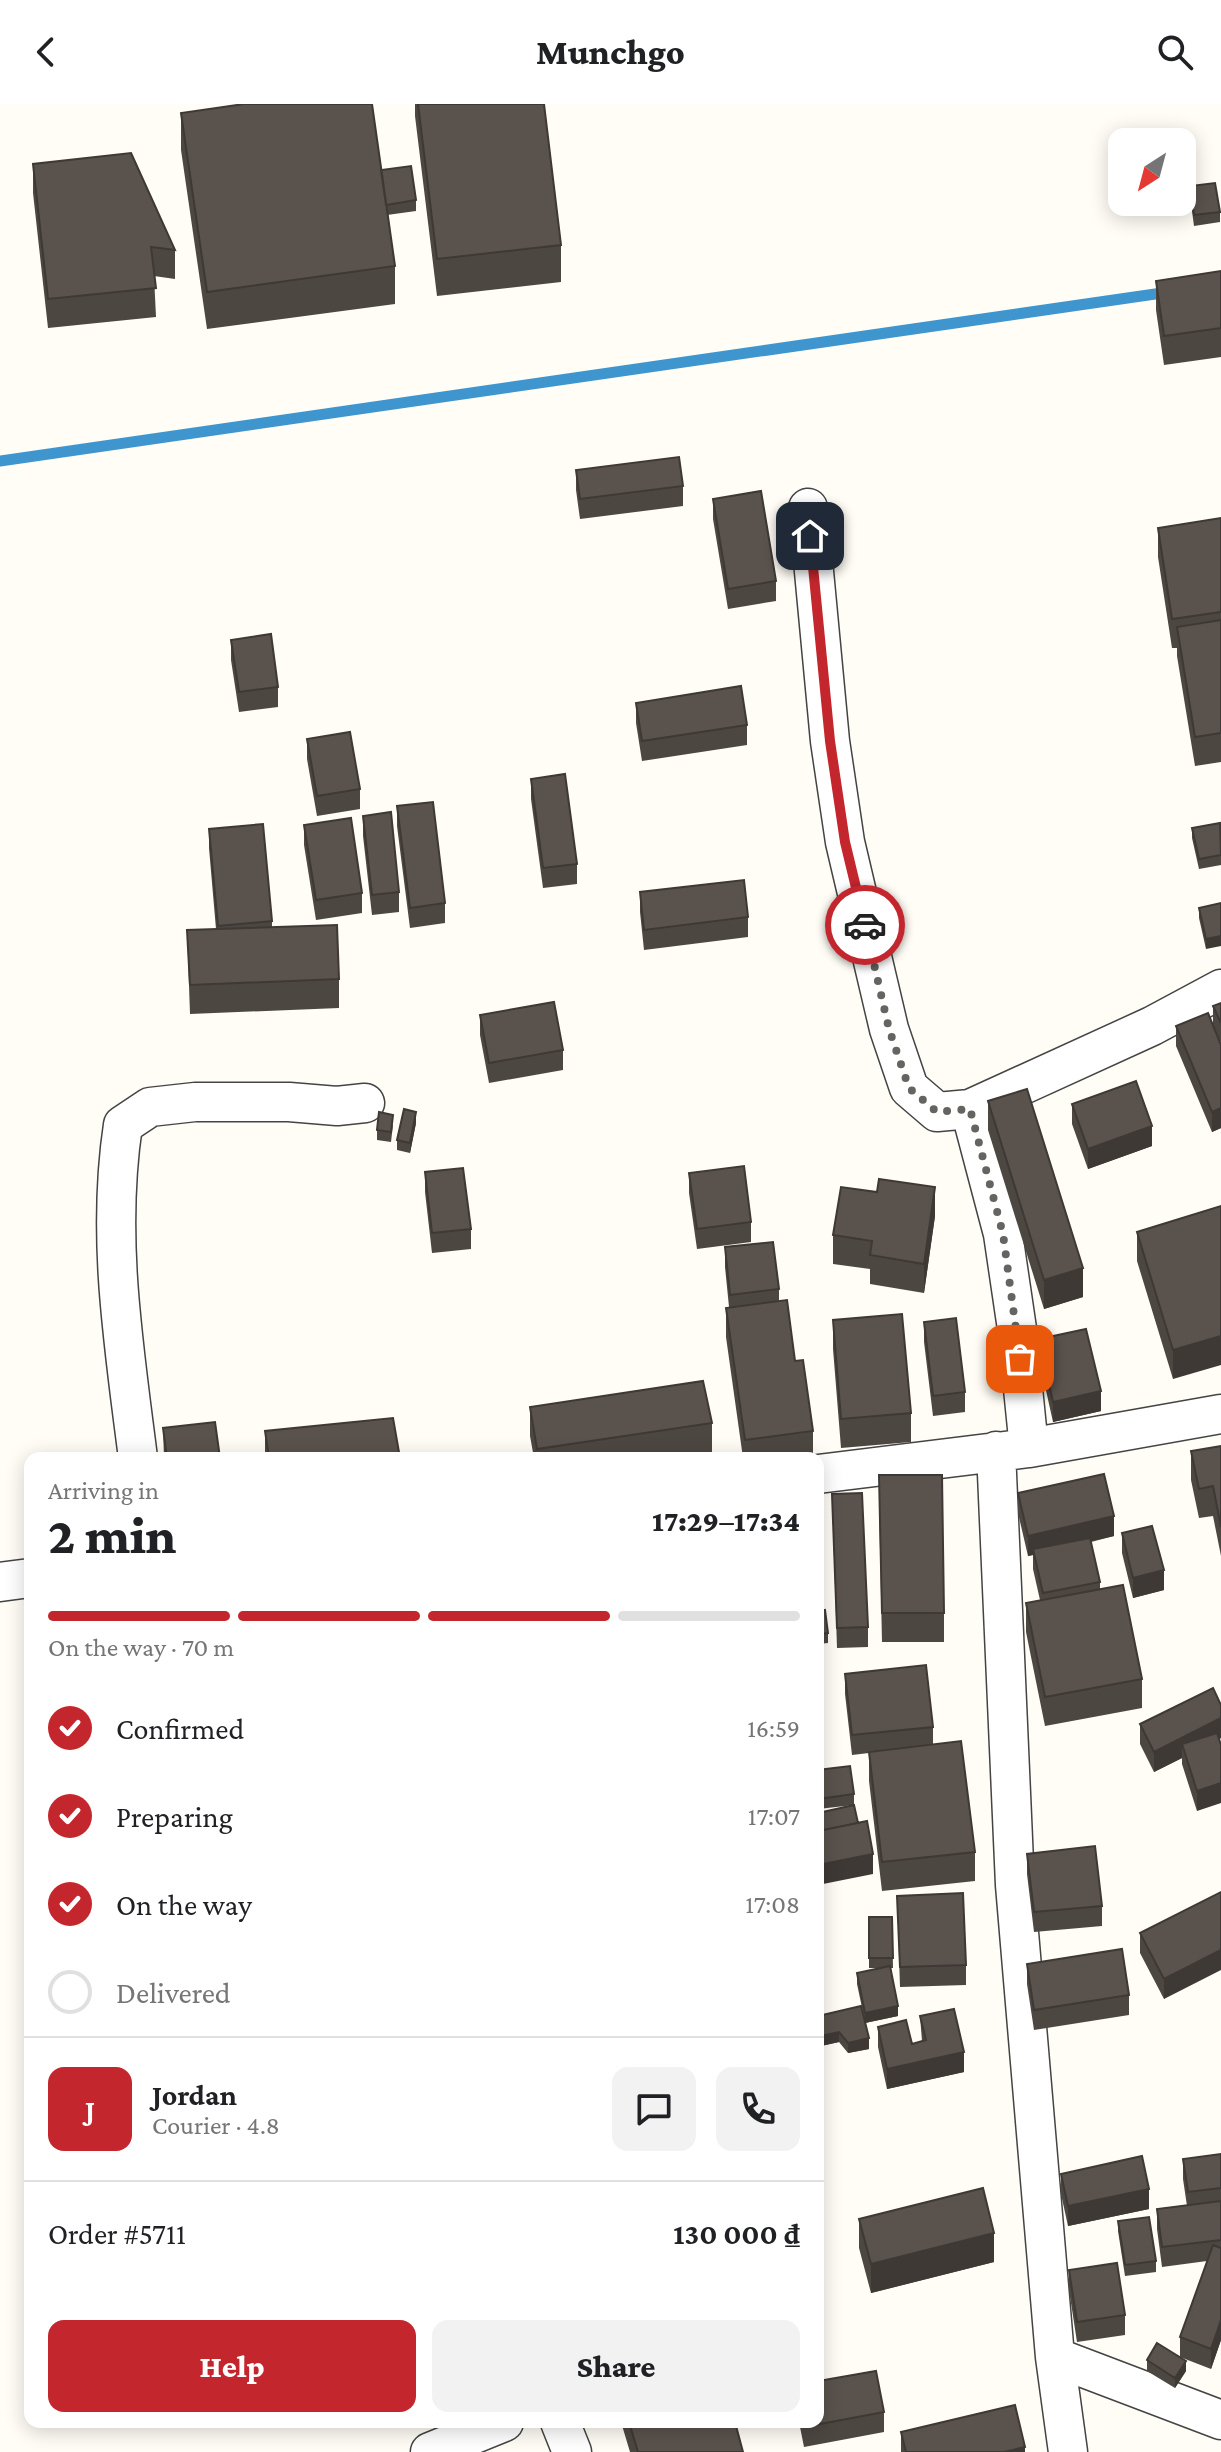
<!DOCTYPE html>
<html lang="en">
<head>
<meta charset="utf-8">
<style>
  :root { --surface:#fff; --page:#f2f2f2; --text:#202124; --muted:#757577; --line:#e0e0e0; --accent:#c4262e }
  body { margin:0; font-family:"Crimson Pro",serif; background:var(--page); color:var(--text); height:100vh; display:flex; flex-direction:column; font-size:30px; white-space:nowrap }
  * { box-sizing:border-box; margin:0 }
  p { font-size:26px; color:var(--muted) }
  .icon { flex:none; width:44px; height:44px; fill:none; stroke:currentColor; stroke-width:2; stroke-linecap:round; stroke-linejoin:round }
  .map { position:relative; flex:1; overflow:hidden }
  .sheet { position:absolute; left:24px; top:1348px; width:800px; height:976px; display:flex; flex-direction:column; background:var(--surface); border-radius:16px; box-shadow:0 4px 20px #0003 }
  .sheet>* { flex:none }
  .needle { width:52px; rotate:216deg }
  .tools { position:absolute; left:1108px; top:24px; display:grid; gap:16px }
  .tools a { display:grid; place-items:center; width:88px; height:88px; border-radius:16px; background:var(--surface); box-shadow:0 4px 20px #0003; font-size:40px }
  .pin { position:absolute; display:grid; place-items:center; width:68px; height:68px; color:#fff; margin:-34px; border-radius:16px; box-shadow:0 4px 12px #0006 }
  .courier { position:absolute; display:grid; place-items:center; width:80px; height:80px; margin:-40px; border:6px solid #c4262e; border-radius:50%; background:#fff; color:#222; box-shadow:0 2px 10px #0007 }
  .overview em { font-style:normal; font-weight:800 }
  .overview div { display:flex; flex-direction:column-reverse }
  .overview { display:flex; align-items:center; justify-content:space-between; height:136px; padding:0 24px }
  h1 { font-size:52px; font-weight:800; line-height:60px }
  .bar { display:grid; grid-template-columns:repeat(4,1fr); gap:12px 8px; align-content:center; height:96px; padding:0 24px }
  .bar i { height:10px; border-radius:6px; background:var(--line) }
  .bar .on { background:var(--accent) }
  .bar p { grid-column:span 4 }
  .line { display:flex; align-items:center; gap:20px; padding:0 24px; border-top:2px solid var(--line) }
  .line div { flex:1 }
  .round { display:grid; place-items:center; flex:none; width:84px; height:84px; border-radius:16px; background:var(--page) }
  ol { padding:0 24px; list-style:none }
  li { display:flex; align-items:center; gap:24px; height:88px }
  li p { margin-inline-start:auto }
  li .icon { padding:8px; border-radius:50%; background:var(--accent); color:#fff; stroke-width:4 }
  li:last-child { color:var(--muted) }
  li i { width:44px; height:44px; border:4px solid var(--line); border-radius:50% }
  .cta { display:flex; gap:16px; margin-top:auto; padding:16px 24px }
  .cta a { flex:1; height:92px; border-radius:16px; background:var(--accent); color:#fff; font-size:32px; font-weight:800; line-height:92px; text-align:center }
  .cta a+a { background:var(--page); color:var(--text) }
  header { display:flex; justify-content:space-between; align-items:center; height:104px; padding:0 24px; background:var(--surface); font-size:36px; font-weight:800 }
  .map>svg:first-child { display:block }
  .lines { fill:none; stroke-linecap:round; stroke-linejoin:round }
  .stream { stroke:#3f96cf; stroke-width:11 }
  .minor-casing { stroke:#444; stroke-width:41 }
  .minor { stroke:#fff; stroke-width:38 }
  .wall { fill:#4d4742 }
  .shaded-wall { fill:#3f3936 }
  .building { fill:#5a524d; stroke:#3f3936; stroke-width:2 }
  .done { stroke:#646461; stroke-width:8; stroke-dasharray:0 14.4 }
  .route { stroke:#c4262e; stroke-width:10 }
</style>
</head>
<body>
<header><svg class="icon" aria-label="back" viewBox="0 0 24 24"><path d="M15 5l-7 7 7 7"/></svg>Munchgo<svg class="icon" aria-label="search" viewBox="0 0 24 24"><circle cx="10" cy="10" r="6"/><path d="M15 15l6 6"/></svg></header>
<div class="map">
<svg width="1221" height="2348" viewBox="0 0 1221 2348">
  <rect width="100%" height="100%" fill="#fffdf5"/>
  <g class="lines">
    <path class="stream" d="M0,357L1169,188"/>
    <g class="minor-casing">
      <path id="minor" d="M808,404L830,637L845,738L889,925L909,984L937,1008L970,1005L1152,922L1221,885
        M970,1005L1003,1130L1017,1225L1029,1344
        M996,1347L1015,1781L1055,2253L1221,2316
        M138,1354C124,1243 106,1133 123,1021L150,1003L195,998H289L337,1002L365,999
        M818,1370L1029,1344L1221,1310
        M0,1478L30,1474
        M1055,2253L1068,2348
        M560,2318L572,2348
        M430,2348L504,2318"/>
    </g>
    <use href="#minor" class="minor"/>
  </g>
  <path class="wall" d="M415,0H544L561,141V178L437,192L415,12Z
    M181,9L381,66L416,96V107L387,111L395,162V200L207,225L181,46Z
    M33,60L175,146V175L154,172L156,213L48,224L33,89Z
    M1190,82L1220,108V118L1194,122L1190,92Z
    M1221,167V253L1164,261L1156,206V177Z
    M576,366L683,382V402L580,415L576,386Z
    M713,395L776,477V497L728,505L713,415Z
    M1221,414V658L1195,662L1177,552V544H1172L1158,453V424Z
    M231,536L278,583V603L239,608L231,556Z
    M636,599L747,621V641L642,657L636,619Z
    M307,635L360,685V705L317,712L307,655Z
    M531,675L577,760V780L543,784L531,695Z
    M397,702L445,799V819L410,824L397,722Z
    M363,712L399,788V808L372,811L363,732Z
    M304,721L362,789V809L316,816L304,741Z
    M1221,723V761L1199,765L1192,734V724Z
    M209,725L272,817V823L339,875V904L190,910L187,826L216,825L209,744Z
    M640,788L748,813V833L644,846L640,808Z
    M1221,799L1206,845L1199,814V804Z
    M1221,899V939L1213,922V902Z
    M480,911L563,946V966L489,979L480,931Z
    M1176,922L1221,941V1024L1212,1028L1176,942Z
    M988,997L1083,1193L1044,1205L988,1026Z
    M1072,1000L1152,1042L1088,1065L1072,1020Z
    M416,1019L410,1049L397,1046V1036Z
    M393,1021L391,1038L377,1036V1026Z
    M425,1068L471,1125V1145L432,1149L425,1088Z
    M689,1069L751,1118V1138L697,1145L689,1089Z
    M1221,1102L1173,1275L1137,1157V1128Z
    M935,1112L924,1189L870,1180V1165L833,1160V1131Z
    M725,1143L779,1185V1197L813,1327V1354H743L726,1233V1204L729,1203L725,1163Z
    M833,1216L911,1309V1338L841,1344L833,1245Z
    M924,1218L965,1288V1308L933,1312L924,1238Z
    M1039,1235L1101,1307L1053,1318L1039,1255Z
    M530,1303L712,1319V1348L673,1354H534L530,1332Z
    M163,1324L220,1354H164Z
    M265,1327L400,1354H265Z
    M1221,1342V1452L1213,1412L1199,1414L1191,1376V1347Z
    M1018,1389L1114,1432L1091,1438L1100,1478V1485L1142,1575V1604L1045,1622L1026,1528V1499L1040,1496L1033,1465V1451L1028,1452L1018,1409Z
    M832,1390L868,1523V1543L837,1544Z
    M879,1400L944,1509V1538H882Z
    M1122,1429L1164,1486L1133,1494L1122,1449Z
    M818,1507L828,1529V1539L818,1540Z
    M845,1570L933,1623V1641L975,1748V1777L882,1787L869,1677V1649L852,1651L845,1590Z
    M1140,1620L1221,1634L1219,1635L1197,1707L1182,1660V1654L1154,1668L1140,1640Z
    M818,1666L854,1690V1701L818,1705Z
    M1027,1750L1102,1802V1822L1034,1828L1027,1770Z
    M1221,1788L1164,1895L1140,1849V1829Z
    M897,1792L966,1861V1881L900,1883Z
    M869,1813H892L893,1864H891L898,1912L865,1919L869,1945L848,1949L839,1938L821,1942L818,1930V1912L864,1913L857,1880V1869L882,1864H869Z
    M1027,1860L1129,1891V1911L1034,1926L1027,1880Z
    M920,1912L964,1968L887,1985L878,1943V1923L912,1940L922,1937Z
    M1221,2050V2236L1211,2265L1180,2253V2233L1207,2157L1162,2163L1157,2125V2105L1187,2102L1183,2075V2055Z
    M1061,2070L1149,2105L1068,2122L1061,2090Z
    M859,2115L994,2158L871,2189L859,2144Z
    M1118,2117L1156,2157V2168L1125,2172L1118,2127Z
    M1069,2166L1125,2211V2231L1077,2238L1069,2186Z
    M1147,2256L1186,2267L1175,2284L1147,2267Z
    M884,2308V2328L804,2343L799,2318H818Z
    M621,2318H735L743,2348H630Z
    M901,2328L1025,2348H901Z"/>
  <path class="shaded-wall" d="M1221,832V842L1206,845V835Z
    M1221,1004V1024L1212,1028V1008Z
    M416,1008V1019L410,1049V1039Z
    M1152,1022V1042L1088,1065V1045Z
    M935,1083V1112L924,1189V1160Z
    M1083,1164V1193L1044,1205V1176Z
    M1221,1232V1261L1173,1275V1246Z
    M1101,1287V1307L1053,1318V1298Z
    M1114,1412V1432L1034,1450L1033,1445V1451L1028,1452V1432Z
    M1164,1466V1486L1133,1494V1474Z
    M1221,1614V1634L1185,1652L1182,1640V1654L1154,1668V1648Z
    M1221,1679V1699L1197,1707V1687Z
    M873,1750V1770L818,1781V1761Z
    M1221,1846V1866L1164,1895V1875Z
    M898,1902V1912L865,1919V1909Z
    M839,1928V1938L821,1942V1932Z
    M869,1934V1945L848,1949V1939Z
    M964,1948V1968L887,1985V1965Z
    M1149,2085V2105L1068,2122V2102Z
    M994,2129V2158L871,2189V2160Z
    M1221,2216V2236L1211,2265V2245Z
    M1186,2257V2267L1175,2284V2274Z
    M1025,2343V2348H1004Z"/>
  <path class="building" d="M244,0H372L395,162L207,188L181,9Z
    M418,0H544L561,141L437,155Z
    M131,49L175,146L151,143L156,184L48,195L33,60Z
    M411,62L416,96L386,101L381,66Z
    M1215,79L1220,108L1194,111L1190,82Z
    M1221,167V224L1164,232L1156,177Z
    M679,353L683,382L580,395L576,366Z
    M761,387L776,477L728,485L713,395Z
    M1221,414V508L1172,515L1158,424Z
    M1221,516V629L1195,633L1177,523Z
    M271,530L278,583L239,588L231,536Z
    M741,582L747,621L642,637L636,599Z
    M350,628L360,685L317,692L307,635Z
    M565,670L577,760L543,764L531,675Z
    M433,698L445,799L410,804L397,702Z
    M391,708L399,788L372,791L363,712Z
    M351,714L362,789L316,796L304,721Z
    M1220,719L1221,751L1199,755L1192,724Z
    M263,720L272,817L218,822L209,725Z
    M744,776L748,813L644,826L640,788Z
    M1221,799V832L1206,835L1199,804Z
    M337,821L339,875L190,881L187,826Z
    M554,898L563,946L489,959L480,911Z
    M1221,899V919L1213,902Z
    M1208,909L1221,941V1004L1212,1008L1176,922Z
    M1136,977L1152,1022L1088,1045L1072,1000Z
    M1027,985L1083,1164L1044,1176L988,997Z
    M404,1005L416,1008L410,1039L397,1036Z
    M379,1008L393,1011L391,1028L377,1026Z
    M744,1062L751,1118L697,1125L689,1069Z
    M463,1064L471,1125L432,1129L425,1068Z
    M879,1075L935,1083L924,1160L870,1151L872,1137L833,1131L841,1083L877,1088Z
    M1221,1102V1232L1173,1246L1137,1128Z
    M773,1138L779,1185L730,1191L725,1143Z
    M787,1196L795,1257L803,1256L813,1327L745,1336L726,1204Z
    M902,1210L911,1309L841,1315L833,1216Z
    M956,1214L965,1288L933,1292L924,1218Z
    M1086,1225L1101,1287L1053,1298L1039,1235Z
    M703,1277L712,1319L537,1345L530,1303Z
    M393,1314L400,1354H269L265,1327Z
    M215,1318L220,1354H167L163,1324Z
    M1221,1342V1423L1213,1382L1199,1385L1191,1347Z
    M1104,1370L1114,1412L1028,1432L1018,1389Z
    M879,1371H942L944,1509H882Z
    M862,1389L868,1523L837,1524L832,1390Z
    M1152,1422L1164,1466L1133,1474L1122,1429Z
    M1090,1434L1100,1478L1043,1489L1033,1445Z
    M1123,1481L1142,1575L1045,1593L1026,1499Z
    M825,1506L828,1529L818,1530V1507Z
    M926,1561L933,1623L852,1631L845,1570Z
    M1213,1584L1221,1601V1614L1154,1648L1140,1620Z
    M1217,1629L1221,1641V1679L1197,1687L1182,1640Z
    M961,1637L975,1748L882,1758L869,1648Z
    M850,1662L854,1690L818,1695V1666Z
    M854,1701L858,1719L818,1727V1709Z
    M867,1717L873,1750L818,1761V1727Z
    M1095,1742L1102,1802L1034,1808L1027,1750Z
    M1221,1788V1846L1164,1875L1140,1829Z
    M963,1789L966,1861L900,1863L897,1792Z
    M869,1813H892L893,1854H869Z
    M1122,1845L1129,1891L1034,1906L1027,1860Z
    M890,1862L898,1902L865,1909L857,1869Z
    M861,1902L869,1934L848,1939L839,1928L821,1932L818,1920V1912Z
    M954,1905L964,1948L887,1965L878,1923L906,1916L912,1940L926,1936L920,1912Z
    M1221,2050V2084L1188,2088L1183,2055Z
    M1142,2052L1149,2085L1068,2102L1061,2070Z
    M983,2084L994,2129L871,2160L859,2115Z
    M1221,2097V2136L1162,2143L1157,2105Z
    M1149,2113L1156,2157L1125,2161L1118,2117Z
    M1213,2141L1221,2144V2216L1211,2245L1180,2233Z
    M1117,2159L1125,2211L1077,2218L1069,2166Z
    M1157,2239L1186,2257L1175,2274L1147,2256Z
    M876,2267L884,2308L804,2323L803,2318H818V2277Z
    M1015,2301L1025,2343L1004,2348H906L901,2328Z
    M629,2318H735L743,2348H638Z"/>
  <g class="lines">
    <path class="done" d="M865,821L889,925L909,984L937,1008L970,1005L1003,1130L1020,1255"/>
    <path class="route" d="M810,432L830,637L845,738L865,821"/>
  </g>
</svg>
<div class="tools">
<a><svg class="needle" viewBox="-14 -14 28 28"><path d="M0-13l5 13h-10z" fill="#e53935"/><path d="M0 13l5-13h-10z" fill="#757577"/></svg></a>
</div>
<div class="pin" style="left:1020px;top:1255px;background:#ea580c"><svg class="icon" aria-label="bag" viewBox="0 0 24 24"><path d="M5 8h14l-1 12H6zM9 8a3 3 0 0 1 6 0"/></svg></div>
<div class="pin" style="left:810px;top:432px;background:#1f2937"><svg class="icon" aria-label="home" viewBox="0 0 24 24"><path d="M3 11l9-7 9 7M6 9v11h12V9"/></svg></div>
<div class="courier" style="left:865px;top:821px"><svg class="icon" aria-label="car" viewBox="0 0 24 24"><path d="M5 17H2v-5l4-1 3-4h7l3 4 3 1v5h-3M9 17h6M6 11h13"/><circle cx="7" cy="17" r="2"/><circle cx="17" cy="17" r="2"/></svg></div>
<section class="sheet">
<div class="overview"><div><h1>2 min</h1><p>Arriving in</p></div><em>17:29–17:34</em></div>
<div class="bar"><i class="on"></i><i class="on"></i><i class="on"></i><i></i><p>On the way · 70 m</p></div>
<ol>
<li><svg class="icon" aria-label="check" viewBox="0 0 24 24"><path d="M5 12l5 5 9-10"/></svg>Confirmed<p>16:59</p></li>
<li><svg class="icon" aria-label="check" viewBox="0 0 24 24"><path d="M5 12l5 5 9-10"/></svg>Preparing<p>17:07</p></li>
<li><svg class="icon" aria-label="check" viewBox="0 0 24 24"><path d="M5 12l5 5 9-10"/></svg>On the way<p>17:08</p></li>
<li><i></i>Delivered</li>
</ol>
<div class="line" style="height:144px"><b class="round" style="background:var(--accent);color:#fff">J</b><div><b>Jordan</b><p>Courier · 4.8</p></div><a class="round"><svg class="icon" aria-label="chat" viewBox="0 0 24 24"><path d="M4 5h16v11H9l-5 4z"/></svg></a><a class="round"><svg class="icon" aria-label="phone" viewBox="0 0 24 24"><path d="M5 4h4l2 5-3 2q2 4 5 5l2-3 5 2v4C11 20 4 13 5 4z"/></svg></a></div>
<div class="line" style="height:104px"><div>Order #5711</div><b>130 000 ₫</b></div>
<div class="cta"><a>Help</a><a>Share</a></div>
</section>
</div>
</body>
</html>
